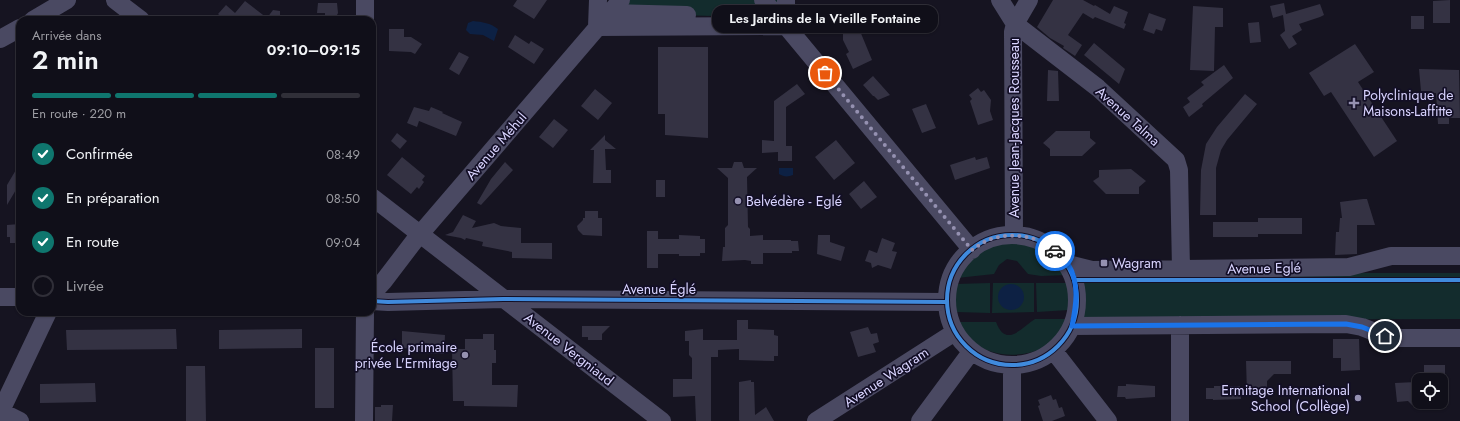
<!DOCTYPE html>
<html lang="fr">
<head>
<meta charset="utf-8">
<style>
  :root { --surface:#100f19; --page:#191822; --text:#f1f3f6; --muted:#9c9ca2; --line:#302f38; --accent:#0f766e }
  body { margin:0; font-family:Jost,sans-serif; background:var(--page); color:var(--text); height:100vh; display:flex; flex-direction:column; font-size:15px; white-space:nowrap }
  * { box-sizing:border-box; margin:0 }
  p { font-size:13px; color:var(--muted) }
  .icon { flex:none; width:22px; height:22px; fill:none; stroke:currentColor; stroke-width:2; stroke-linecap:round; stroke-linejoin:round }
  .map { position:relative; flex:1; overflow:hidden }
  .details { position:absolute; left:16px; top:16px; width:360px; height:300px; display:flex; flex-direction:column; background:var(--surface); border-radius:12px; box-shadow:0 1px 3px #0004,0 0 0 1px var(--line) }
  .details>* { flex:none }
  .controls { position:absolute; left:1412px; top:373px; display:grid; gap:8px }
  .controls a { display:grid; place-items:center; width:36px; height:36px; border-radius:8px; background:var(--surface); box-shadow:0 1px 3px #0004,0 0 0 1px var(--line); font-size:20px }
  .pin { position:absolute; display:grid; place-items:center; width:34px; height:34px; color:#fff; margin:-17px; border:2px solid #fff; border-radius:50%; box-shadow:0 1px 4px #0007 }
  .courier { position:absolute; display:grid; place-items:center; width:40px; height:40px; margin:-20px; border:3px solid #1a73e8; border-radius:50%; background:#fff; color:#222; box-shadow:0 1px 5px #0007 }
  .bubble { position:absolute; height:28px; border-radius:12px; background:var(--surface); box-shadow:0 1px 3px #0004,0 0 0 1px var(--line); font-size:13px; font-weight:600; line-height:28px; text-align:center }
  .summary em { font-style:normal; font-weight:600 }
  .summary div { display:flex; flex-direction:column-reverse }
  .summary { display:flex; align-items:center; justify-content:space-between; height:68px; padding:0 16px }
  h1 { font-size:26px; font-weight:600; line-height:30px }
  .bar { display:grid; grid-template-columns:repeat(4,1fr); gap:6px 4px; align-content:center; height:48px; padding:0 16px }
  .bar i { height:5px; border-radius:3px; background:var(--line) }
  .bar .current { background:var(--accent) }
  .bar p { grid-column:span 4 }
  ol { padding:0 16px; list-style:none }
  li { display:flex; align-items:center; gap:12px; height:44px }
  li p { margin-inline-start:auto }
  li .icon { padding:4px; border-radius:50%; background:var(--accent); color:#fff; stroke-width:4 }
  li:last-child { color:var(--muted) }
  li i { width:22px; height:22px; border:2px solid var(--line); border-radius:50% }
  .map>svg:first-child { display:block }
  .green { fill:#132c2d }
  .water { fill:#0d2144 }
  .building { fill:#343243 }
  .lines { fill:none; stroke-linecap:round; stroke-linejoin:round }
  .minor { stroke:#4a4962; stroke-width:18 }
  .cycleway-casing { stroke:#130f26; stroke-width:6 }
  .cycleway { stroke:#408adc; stroke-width:4 }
  .done { stroke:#9591b1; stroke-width:4; stroke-dasharray:0 7.2 }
  .route { stroke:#1a73e8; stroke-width:5 }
  .poi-dot { fill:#9591b1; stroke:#130f26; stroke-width:1.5 }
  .labels { text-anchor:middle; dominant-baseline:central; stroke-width:3.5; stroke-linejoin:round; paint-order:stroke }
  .poi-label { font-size:14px; fill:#d9d4ff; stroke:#130f26; text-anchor:start }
  .street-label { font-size:14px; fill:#d9d4ff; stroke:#130f26 }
</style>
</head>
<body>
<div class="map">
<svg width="1460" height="421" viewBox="0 0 1460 421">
  <rect width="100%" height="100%" fill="#161421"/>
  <path class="green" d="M610,0H779L778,18L610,13Z
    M1005,243C1013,244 1023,242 1030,245C1047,249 1057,262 1066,275L1041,276L1028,274L1017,261L1007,259L999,265L994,274L957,278L968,262L986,247Z
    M1370,273H1460V319L1083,320L1082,275Z
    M990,283V313L957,312L954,298L956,284Z
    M993,283H1034V312L992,313Z
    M1036,283H1069L1071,297L1069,310L1037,312Z
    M1035,319H1066C1065,324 1065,331 1062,334C1043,357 998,362 975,343C967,338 962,330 957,322H996C1006,349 1022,327 1035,319Z"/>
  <path class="water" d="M473,21C483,22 490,23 498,29L494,41L483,35L470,34L466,30L468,23Z
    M779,168H793V175C788,177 784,177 779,174Z
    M998 297a13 13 0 1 1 26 0a13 13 0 1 1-26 0Z"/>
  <path class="building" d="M517,0H547L534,19L513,6Z
    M1053,0H1083L1094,6L1095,5L1110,14L1114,6L1128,12L1124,23L1126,24L1124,29L1095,17L1093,19L1083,13L1068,35L1082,45L1075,56L1063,48L1064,46L1050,38L1037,27Z
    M1450,0V23H1433V1Z
    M245,1L267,18L273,10L280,11V20H225L218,14L226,5L235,13Z
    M318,3H337L338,13L337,15H325V13H317Z
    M1284,3L1286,14L1320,4L1324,15L1320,17L1299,24L1302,30L1292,36L1297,44L1289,49L1280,35L1285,31L1283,15L1273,18L1270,6Z
    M1193,6L1223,8V27H1215L1214,71L1190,70Z
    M1149,13L1166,19L1162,31L1156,29L1154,34L1143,30Z
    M1411,16H1424V29H1411Z
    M1259,22L1261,42L1250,43L1248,23Z
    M854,27L860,31L872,60L853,69L846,54L849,52L843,40V32Z
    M389,29H404V37H411L422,44L415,54L411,52L389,51Z
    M515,35L529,44L531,41L544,49L534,64L508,47Z
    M1094,43L1125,69L1119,84L1084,55Z
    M1355,44L1374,72L1358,82L1397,141L1374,157L1331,92L1324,96L1309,73Z
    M658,47H708V138L665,135V114H658Z
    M459,52L469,57L459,75L449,69Z
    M1224,65L1233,78L1202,104L1203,106L1189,117L1183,107L1190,102L1187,98L1204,85L1201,82Z
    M1419,69L1459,70L1460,118H1449V124H1438L1436,93H1431L1432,91H1421Z
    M1048,70L1058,71L1059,101H1047Z
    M873,76L890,95L878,100L874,96H873L863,85Z
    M797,84L805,94L786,107V146H792V161H778V152L762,153V140L774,141V101Z
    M978,88L981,92L984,90L991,100L990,111L993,120L978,125L970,101L972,99L969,95Z
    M595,89L612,103L598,120L581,106Z
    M1245,94L1257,104L1227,140L1221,150L1216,168V215H1200L1201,170L1206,144L1217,127Z
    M926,104L936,128L922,133L912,109Z
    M414,107L429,111L431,107L443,112L442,113L462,122L456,136L419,121L417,127L407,123Z
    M554,119L568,130L553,148L539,137Z
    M1056,131H1090V138L1096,143L1082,156H1050V149L1043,143Z
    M397,133L407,141L400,149L391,141Z
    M605,135V140L616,149H605L606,170H611V183H593L594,150H590Z
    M836,140L855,163L834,180L815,157Z
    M402,157L425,176L422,180L424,182L419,189L417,187L411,194L387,175Z
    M975,157L976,160L987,157L990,168L955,180L950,165Z
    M505,162L513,170L481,205L477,203L491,179Z
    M734,162H742L744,168H757L747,177L748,227L750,229V236L763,235V240H791V241H798L799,251H792V253H763V264H751V261L745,260L722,261L723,247H725V228L728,225V178L717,168H732Z
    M20,163V183L7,205V185Z
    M1131,169L1146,181L1139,187V194H1106L1093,181L1099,177V170Z
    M656,180H665V197H656Z
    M864,181L877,197L861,209L849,194Z
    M1363,199H1367L1375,225H1357V254L1335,255L1336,232H1339L1340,218H1342L1340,202Z
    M585,211H598V218H602V236L583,235L578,230L577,226L583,220V218H585Z
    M463,215L476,221L472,228L494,223L501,226L521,228V243H552V259L512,258V252L482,246L483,242L466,238L465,240L461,238L445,235L453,232Z
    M1258,218H1302V234H1258V237H1213V222H1258Z
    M20,224V243H10V237H7V225Z
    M647,231H658V239H679V235L700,236V239H705V253H700V256H679V254H658V268H647Z
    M818,235H830V242L845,247L841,261L817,254Z
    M882,238L895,243L892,251L897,252L891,269L878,265L872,268L871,263L865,261L869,250L877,253Z
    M737,320H748V329L774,330V335L778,336V356H774V361L739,360V349L718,350V357H711V421H696L695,396L673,397V379H692V358L689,355V341H685V331L703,329V340H737Z
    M582,326H610L602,334V340H588V337H582Z
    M868,327L871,334L877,333L879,342L873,344L876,352L858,357L850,332Z
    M176,329L177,349L67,350L66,330Z
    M302,329V348L219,349V330Z
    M402,331L445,335L444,354L422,353V351H414V349L402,348Z
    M483,334H494V350H496V363H492V385H518L517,407L464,406V401H453L452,349H465V339H483Z
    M1333,339H1359L1360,370L1341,371V358H1333Z
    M315,348H334V408H315Z
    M1246,361H1291V374H1274L1267,381V393H1247Z
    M1424,365H1445V380H1424Z
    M186,366H205L206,421H186Z
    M751,380V382H754L755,415L766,407L774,421H740L739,420V382Z
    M1416,382L1417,401H1415L1412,405L1408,401L1397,402L1395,383Z
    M95,383L96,402L40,403V384Z
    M1126,384L1155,386V397L1126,399L1125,397H1117L1118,386H1126Z
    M1214,386H1240L1241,399L1213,400V399H1206V388H1214Z
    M1051,395L1053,400L1056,399L1059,408L1062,407L1065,416L1052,421H1043L1038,406L1040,405L1038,400Z
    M381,405H393L392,421H375V407H381Z"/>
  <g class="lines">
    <path class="minor" d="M115,0L141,20
      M365,0V20
      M598,0L597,27L786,26V0
      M763,0L786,26L972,250
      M1000,0L1015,24L1098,88L1176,160L1179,170L1181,269
      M610,13L687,15
      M33,20L67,0
      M0,39L20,28
      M372,197L662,421
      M1014,235L1013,32L1015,24L1029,0
      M947 300a65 65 0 1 1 130 0a65 65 0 1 1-130 0Z
      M1068,264L1092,270L1349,267L1391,256H1460
      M372,294L383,282L415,240L621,0
      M0,297H20
      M372,301L388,302L503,299L947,302
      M1072,326L1346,324L1362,327L1385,336L1401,338H1460
      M1053,350L1108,421
      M0,411L20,421
      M0,413L48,312
      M364,421L365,312
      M816,421L955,332
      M920,421L971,352
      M1012,421V365
      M1180,421V325"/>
    <g class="cycleway-casing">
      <path id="cycleway" d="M947 300a65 65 0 1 1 130 0a65 65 0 1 1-130 0Z
        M1076,280H1460
        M372,301L388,302L503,299L947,302"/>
    </g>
    <use href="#cycleway" class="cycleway"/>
  </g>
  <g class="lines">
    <path class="done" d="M825,73L972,250C978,246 985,241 991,239C1012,232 1039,236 1055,251"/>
    <path class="route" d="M1055,251C1059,255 1065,259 1068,264C1080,283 1076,306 1072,326L1346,324L1362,327L1385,336"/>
  </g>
  <g class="poi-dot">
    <path d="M1352 97h4v4h4v4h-4v4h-4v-4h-4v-4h4z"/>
    <circle cx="738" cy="201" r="4"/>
    <rect x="1100" y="259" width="8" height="8" rx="2"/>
    <circle cx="465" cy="355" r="4"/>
    <circle cx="1358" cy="398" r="4"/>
  </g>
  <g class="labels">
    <g class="poi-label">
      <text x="1363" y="95">Polyclinique de<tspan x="1363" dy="16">Maisons-Laffitte</tspan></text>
      <text x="746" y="201">Belvédère - Eglé</text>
      <text x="1112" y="263">Wagram</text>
      <text x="457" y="347" text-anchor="end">École primaire<tspan x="457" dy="16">privée L'Ermitage</tspan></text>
      <text x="1350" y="390" text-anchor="end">Ermitage International<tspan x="1350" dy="16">School (Collège)</tspan></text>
    </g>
    <g class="street-label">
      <text transform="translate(1128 116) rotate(42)">Avenue Talma</text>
      <text transform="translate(1014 128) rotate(-90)">Avenue Jean-Jacques Rousseau</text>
      <text transform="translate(496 146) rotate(-49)">Avenue Méhul</text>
      <text transform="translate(1264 268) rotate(-1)">Avenue Eglé</text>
      <text x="659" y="289">Avenue Églé</text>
      <text transform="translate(569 349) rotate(38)">Avenue Vergniaud</text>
      <text transform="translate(886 377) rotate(-33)">Avenue Wagram</text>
    </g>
  </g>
</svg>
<div class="controls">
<a><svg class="icon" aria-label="locate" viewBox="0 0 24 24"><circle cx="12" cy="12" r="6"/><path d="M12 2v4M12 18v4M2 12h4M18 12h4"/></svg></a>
</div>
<div class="pin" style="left:825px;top:73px;background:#ea580c"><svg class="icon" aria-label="bag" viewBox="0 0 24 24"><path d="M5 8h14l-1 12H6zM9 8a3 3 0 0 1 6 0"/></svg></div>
<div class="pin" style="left:1385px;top:336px;background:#1f2937"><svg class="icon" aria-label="home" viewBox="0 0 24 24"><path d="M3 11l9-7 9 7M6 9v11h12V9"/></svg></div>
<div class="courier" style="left:1055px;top:251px"><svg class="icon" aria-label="car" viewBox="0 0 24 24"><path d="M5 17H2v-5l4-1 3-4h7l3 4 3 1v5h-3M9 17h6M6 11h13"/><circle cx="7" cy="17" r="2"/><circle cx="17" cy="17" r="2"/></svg></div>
<div class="bubble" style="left:712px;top:5px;width:226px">Les Jardins de la Vieille Fontaine</div>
<section class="details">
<div class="summary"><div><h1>2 min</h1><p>Arrivée dans</p></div><em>09:10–09:15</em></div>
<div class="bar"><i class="current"></i><i class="current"></i><i class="current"></i><i></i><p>En route · 220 m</p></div>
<ol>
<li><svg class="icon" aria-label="check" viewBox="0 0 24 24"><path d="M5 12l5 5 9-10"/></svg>Confirmée<p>08:49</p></li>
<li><svg class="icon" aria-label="check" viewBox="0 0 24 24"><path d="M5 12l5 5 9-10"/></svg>En préparation<p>08:50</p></li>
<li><svg class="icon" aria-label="check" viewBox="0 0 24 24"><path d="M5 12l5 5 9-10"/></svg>En route<p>09:04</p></li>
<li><i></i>Livrée</li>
</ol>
</section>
</div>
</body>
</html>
